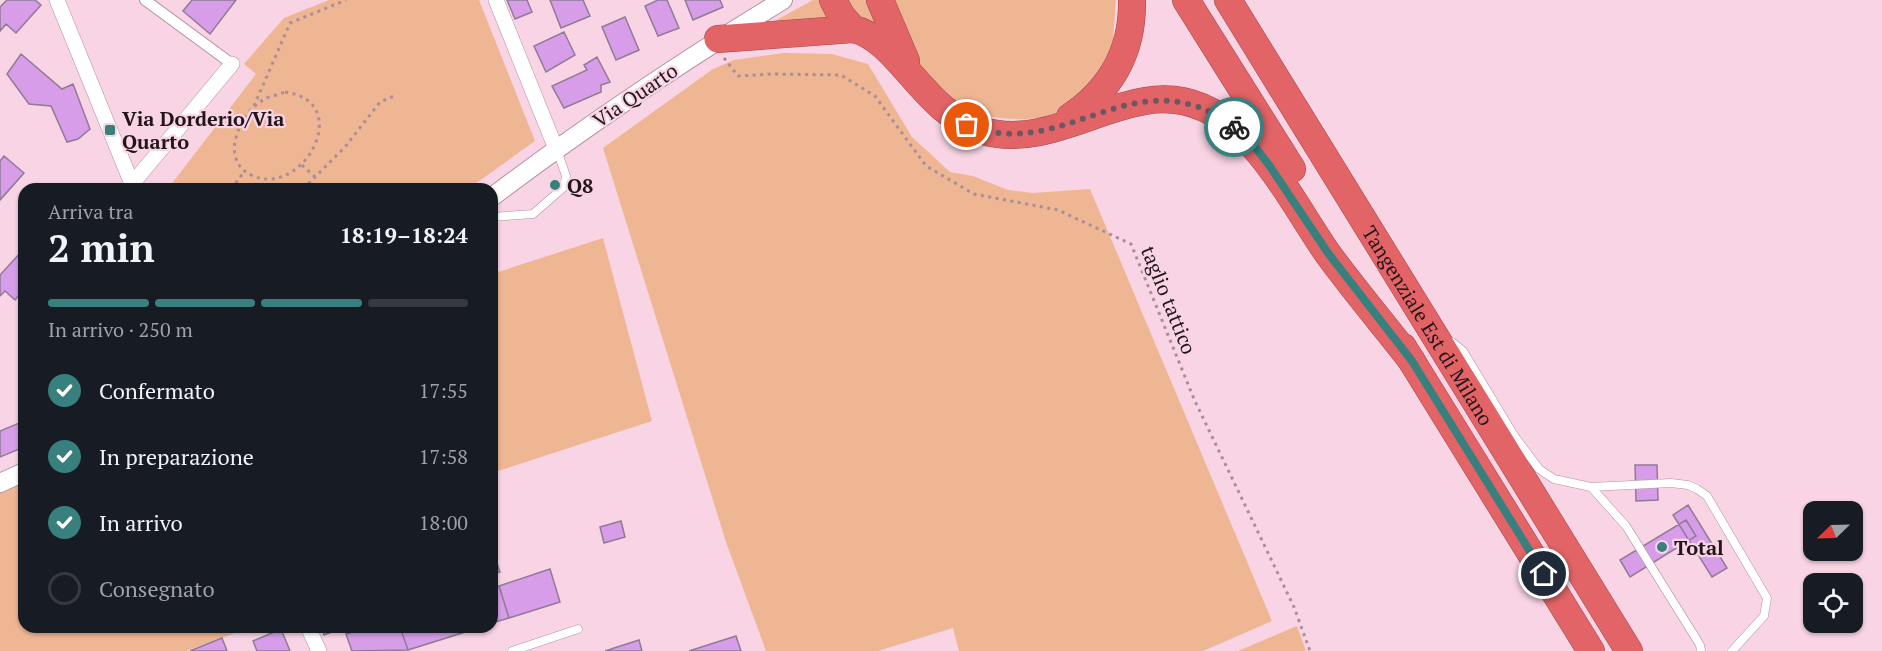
<!DOCTYPE html>
<html lang="it">
<head>
<meta charset="utf-8">
<style>
  :root { --surface:#171b24; --page:#20242c; --text:#f1f3f6; --muted:#9ea1a6; --line:#363941; --accent:#38807e }
  body { margin:0; font-family:"PT Serif",serif; background:var(--page); color:var(--text); height:100vh; display:flex; flex-direction:column; font-size:22px; white-space:nowrap }
  * { box-sizing:border-box; margin:0 }
  p { font-size:20px; color:var(--muted) }
  .icon { flex:none; width:33px; height:33px; fill:none; stroke:currentColor; stroke-width:2; stroke-linecap:round; stroke-linejoin:round }
  .map { position:relative; flex:1; overflow:hidden }
  .sheet { position:absolute; left:18px; top:183px; width:480px; height:450px; display:flex; flex-direction:column; background:var(--surface); border-radius:18px; box-shadow:0 2px 4px #0004 }
  .sheet>* { flex:none }
  .needle { width:39px; rotate:247deg }
  .fabs { position:absolute; left:1803px; top:501px; display:grid; gap:12px }
  .fabs a { display:grid; place-items:center; width:60px; height:60px; border-radius:12px; background:var(--surface); box-shadow:0 2px 4px #0004; font-size:30px }
  .pin { position:absolute; display:grid; place-items:center; width:51px; height:51px; color:#fff; margin:-26px; border:3px solid #fff; border-radius:50%; box-shadow:0 2px 6px #0007 }
  .courier { position:absolute; display:grid; place-items:center; width:60px; height:60px; margin:-30px; border:4px solid #38807e; border-radius:50%; background:#fff; color:#222; box-shadow:0 2px 8px #0007 }
  .head em { font-style:normal; font-weight:700 }
  .head div { display:flex; flex-direction:column-reverse }
  .head { display:flex; align-items:center; justify-content:space-between; height:102px; padding:0 30px }
  h1 { font-size:39px; font-weight:700; line-height:45px }
  .bar { display:grid; grid-template-columns:repeat(4,1fr); gap:9px 6px; align-content:center; height:72px; padding:0 30px }
  .bar i { height:8px; border-radius:4px; background:var(--line) }
  .bar .on { background:var(--accent) }
  .bar p { grid-column:span 4 }
  ol { padding:0 30px; list-style:none }
  li { display:flex; align-items:center; gap:18px; height:66px }
  li p { margin-inline-start:auto }
  li .icon { padding:6px; border-radius:50%; background:var(--accent); color:#fff; stroke-width:4 }
  li:last-child { color:var(--muted) }
  li i { width:33px; height:33px; border:3px solid var(--line); border-radius:50% }
  .map>svg:first-child { display:block }
  .green { fill:#efb694 }
  .building { fill:#d79de9; stroke:#8f7b95; stroke-width:1.5 }
  .lines { fill:none; stroke-linecap:round; stroke-linejoin:round }
  .service-casing { stroke:#b291a0; stroke-width:9 }
  .pedestrian-casing { stroke:#b291a0; stroke-width:12 }
  .minor-casing { stroke:#b291a0; stroke-width:16 }
  .tertiary-casing { stroke:#b291a0; stroke-width:20 }
  .motorway-casing { stroke:#9f484c; stroke-width:28 }
  .path { stroke:#a98e9a; stroke-width:3; stroke-dasharray:3 4.5; stroke-linecap:butt }
  .service { stroke:#fff; stroke-width:8 }
  .pedestrian { stroke:#fff; stroke-width:10 }
  .minor { stroke:#fff; stroke-width:15 }
  .tertiary { stroke:#fff; stroke-width:18 }
  .motorway { stroke:#e36467; stroke-width:27 }
  .done { stroke:#6c5861; stroke-width:6; stroke-dasharray:0 10.8 }
  .route { stroke:#38807e; stroke-width:8 }
  .poi-dot { fill:#38807e; stroke:#f8d4e4; stroke-width:2 }
  .labels { text-anchor:middle; dominant-baseline:central; stroke-width:4.5; stroke-linejoin:round; paint-order:stroke }
  .street-label { font-size:20px; fill:#21151b; stroke:#f8d4e4 }
  .poi-label { font-size:20px; font-weight:bold; fill:#21151b; stroke:#f8d4e4; text-anchor:start }
</style>
</head>
<body>
<div class="map">
<svg width="1882" height="651" viewBox="0 0 1882 651">
  <rect width="100%" height="100%" fill="#f8d4e4"/>
  <path class="green" d="M329,0H479L535,141L468,189H171L170,186L256,74L244,64L284,18Z
    M813,0H824L832,22L764,27Z
    M843,0H873L880,24L868,29Z
    M892,0H1116C1114,16 1114,56 1107,68C1095,87 1074,109 1053,115C1026,123 978,119 955,104C920,80 906,37 892,0Z
    M784,53L832,54L868,64L912,137L950,172L973,176L1008,190L1033,193L1090,189L1272,621L1203,651H959L953,628L878,651H766L726,542L603,148L713,69L734,60Z
    M603,238L652,421L492,473V274Z
    M24,483V627H251L186,651H0V493Z
    M1297,626L1306,651H1238Z"/>
  <path class="building" d="M7,0H35L41,5L16,33L6,24L0,31V7Z
    M192,0H236L210,34L183,11Z
    M507,0H527L532,12L515,19Z
    M550,0H583L590,16L561,28Z
    M658,0H667L679,28L658,36L645,6Z
    M685,0H720L723,7L693,20Z
    M625,17L639,50L616,60L602,27Z
    M564,32L575,55L546,72L534,46Z
    M21,54L62,89L73,84L90,129L78,139L67,142L51,106L29,104L7,74Z
    M597,57L610,82L601,85V92L564,108L552,86L587,70L584,65Z
    M4,156L24,173L0,200V161Z
    M22,251L24,253V289L15,300L5,291L0,296V275Z
    M24,421V447L0,457V431Z
    M1635,465H1657L1658,500L1636,501Z
    M1688,505L1727,568L1712,577L1673,515Z
    M1686,520L1696,536L1630,577L1620,560Z
    M621,521L625,537L604,543L600,527Z
    M492,548L500,572L492,574Z
    M550,569L560,602L509,618L499,586Z
    M499,586L509,618L492,623V588Z
    M322,627H345L324,635Z
    M368,627H400L408,650L352,651L346,634Z
    M400,627H456L459,634L408,650Z
    M456,627H481L459,634Z
    M281,629L290,651H257L253,641Z
    M736,636L741,651H689Z
    M222,638L227,651H190Z
    M639,640L642,651H605Z"/>
  <g class="lines">
    <g class="service-casing">
      <path id="service" d="M492,217L533,214L564,187L566,176L557,150
        M1452,342L1463,351L1515,437L1539,469L1554,479L1591,487L1626,526L1700,645L1701,651
        M1591,487L1671,483L1688,485L1697,489L1707,496L1767,598L1764,616L1732,651
        M512,651L578,629"/>
    </g>
    <g class="pedestrian-casing">
      <path id="pedestrian" d="M145,0L232,64"/>
    </g>
    <g class="minor-casing">
      <path id="minor" d="M57,0L134,189
        M496,0L556,149
        M132,184L232,64
        M308,627L319,651"/>
    </g>
    <g class="tertiary-casing">
      <path id="tertiary" d="M492,197C586,126 683,61 783,0
        M0,483L24,472"/>
    </g>
    <g class="motorway-casing">
      <g id="motorway">
        <path d="M833,0L841,15L853,29"/>
        <path d="M880,0L906,61"/>
        <path d="M1186,0L1292,169"/>
        <path id="s1" d="M1228,0L1629,651"/>
        <path d="M718,39L853,29C898,38 924,114 983,131C1039,147 1091,110 1145,101C1238,84 1285,193 1328,254C1355,291 1384,325 1412,361"/>
        <path d="M1070,117C1112,89 1133,50 1132,0"/>
        <path d="M1403,347L1591,651"/>
      </g>
    </g>
    <path class="path" d="M724,58L738,76L772,74L841,75L875,96L926,166L974,194L1058,210L1131,244L1194,399L1294,607L1310,651
      M285,92C356,101 303,200 251,175C219,160 239,114 263,100C269,96 278,95 285,92Z
      M254,106L290,23L346,0
      M302,165L315,177
      M231,189L244,172
      M303,189L345,147L380,102L396,95"/>
    <use href="#service" class="service"/>
    <use href="#pedestrian" class="pedestrian"/>
    <use href="#minor" class="minor"/>
    <use href="#tertiary" class="tertiary"/>
    <use href="#motorway" class="motorway"/>
  </g>
  <g class="lines">
    <path class="done" d="M967,125C1066,165 1135,52 1234,127"/>
    <path class="route" d="M1234,127L1252,143L1269,165L1328,253L1412,361L1544,574"/>
  </g>
  <g class="poi-dot">
    <rect x="104" y="124" width="12" height="12" rx="3"/>
    <circle cx="555" cy="185" r="6"/>
    <circle cx="1662" cy="547" r="6"/>
  </g>
  <g class="labels">
    <g class="street-label">
      <text transform="translate(635 95) rotate(-34)">Via Quarto</text>
      <text transform="translate(1169 300) rotate(68)">taglio tattico</text>
      <text stroke="none"><textPath href="#s1" startOffset="382">Tangenziale Est di Milano</textPath></text>
    </g>
    <g class="poi-label">
      <text x="122" y="118">Via Dorderio/Via<tspan x="122" dy="23">Quarto</tspan></text>
      <text x="567" y="185">Q8</text>
      <text x="1674" y="547">Total</text>
    </g>
  </g>
</svg>
<div class="fabs">
<a><svg class="needle" viewBox="-14 -14 28 28"><path d="M0-13l5 13h-10z" fill="#e53935"/><path d="M0 13l5-13h-10z" fill="#9ea1a6"/></svg></a>
<a><svg class="icon" aria-label="locate" viewBox="0 0 24 24"><circle cx="12" cy="12" r="6"/><path d="M12 2v4M12 18v4M2 12h4M18 12h4"/></svg></a>
</div>
<div class="pin" style="left:967px;top:125px;background:#ea580c"><svg class="icon" aria-label="bag" viewBox="0 0 24 24"><path d="M5 8h14l-1 12H6zM9 8a3 3 0 0 1 6 0"/></svg></div>
<div class="pin" style="left:1544px;top:574px;background:#1f2937"><svg class="icon" aria-label="home" viewBox="0 0 24 24"><path d="M3 11l9-7 9 7M6 9v11h12V9"/></svg></div>
<div class="courier" style="left:1234px;top:127px"><svg class="icon" aria-label="bike" viewBox="0 0 24 24"><circle cx="6" cy="16" r="4"/><circle cx="18" cy="16" r="4"/><path d="M6 16l4-8h5l3 8M10 8l3 8H6M13 5h3"/></svg></div>
<section class="sheet">
<div class="head"><div><h1>2 min</h1><p>Arriva tra</p></div><em>18:19–18:24</em></div>
<div class="bar"><i class="on"></i><i class="on"></i><i class="on"></i><i></i><p>In arrivo · 250 m</p></div>
<ol>
<li><svg class="icon" aria-label="check" viewBox="0 0 24 24"><path d="M5 12l5 5 9-10"/></svg>Confermato<p>17:55</p></li>
<li><svg class="icon" aria-label="check" viewBox="0 0 24 24"><path d="M5 12l5 5 9-10"/></svg>In preparazione<p>17:58</p></li>
<li><svg class="icon" aria-label="check" viewBox="0 0 24 24"><path d="M5 12l5 5 9-10"/></svg>In arrivo<p>18:00</p></li>
<li><i></i>Consegnato</li>
</ol>
</section>
</div>
</body>
</html>
